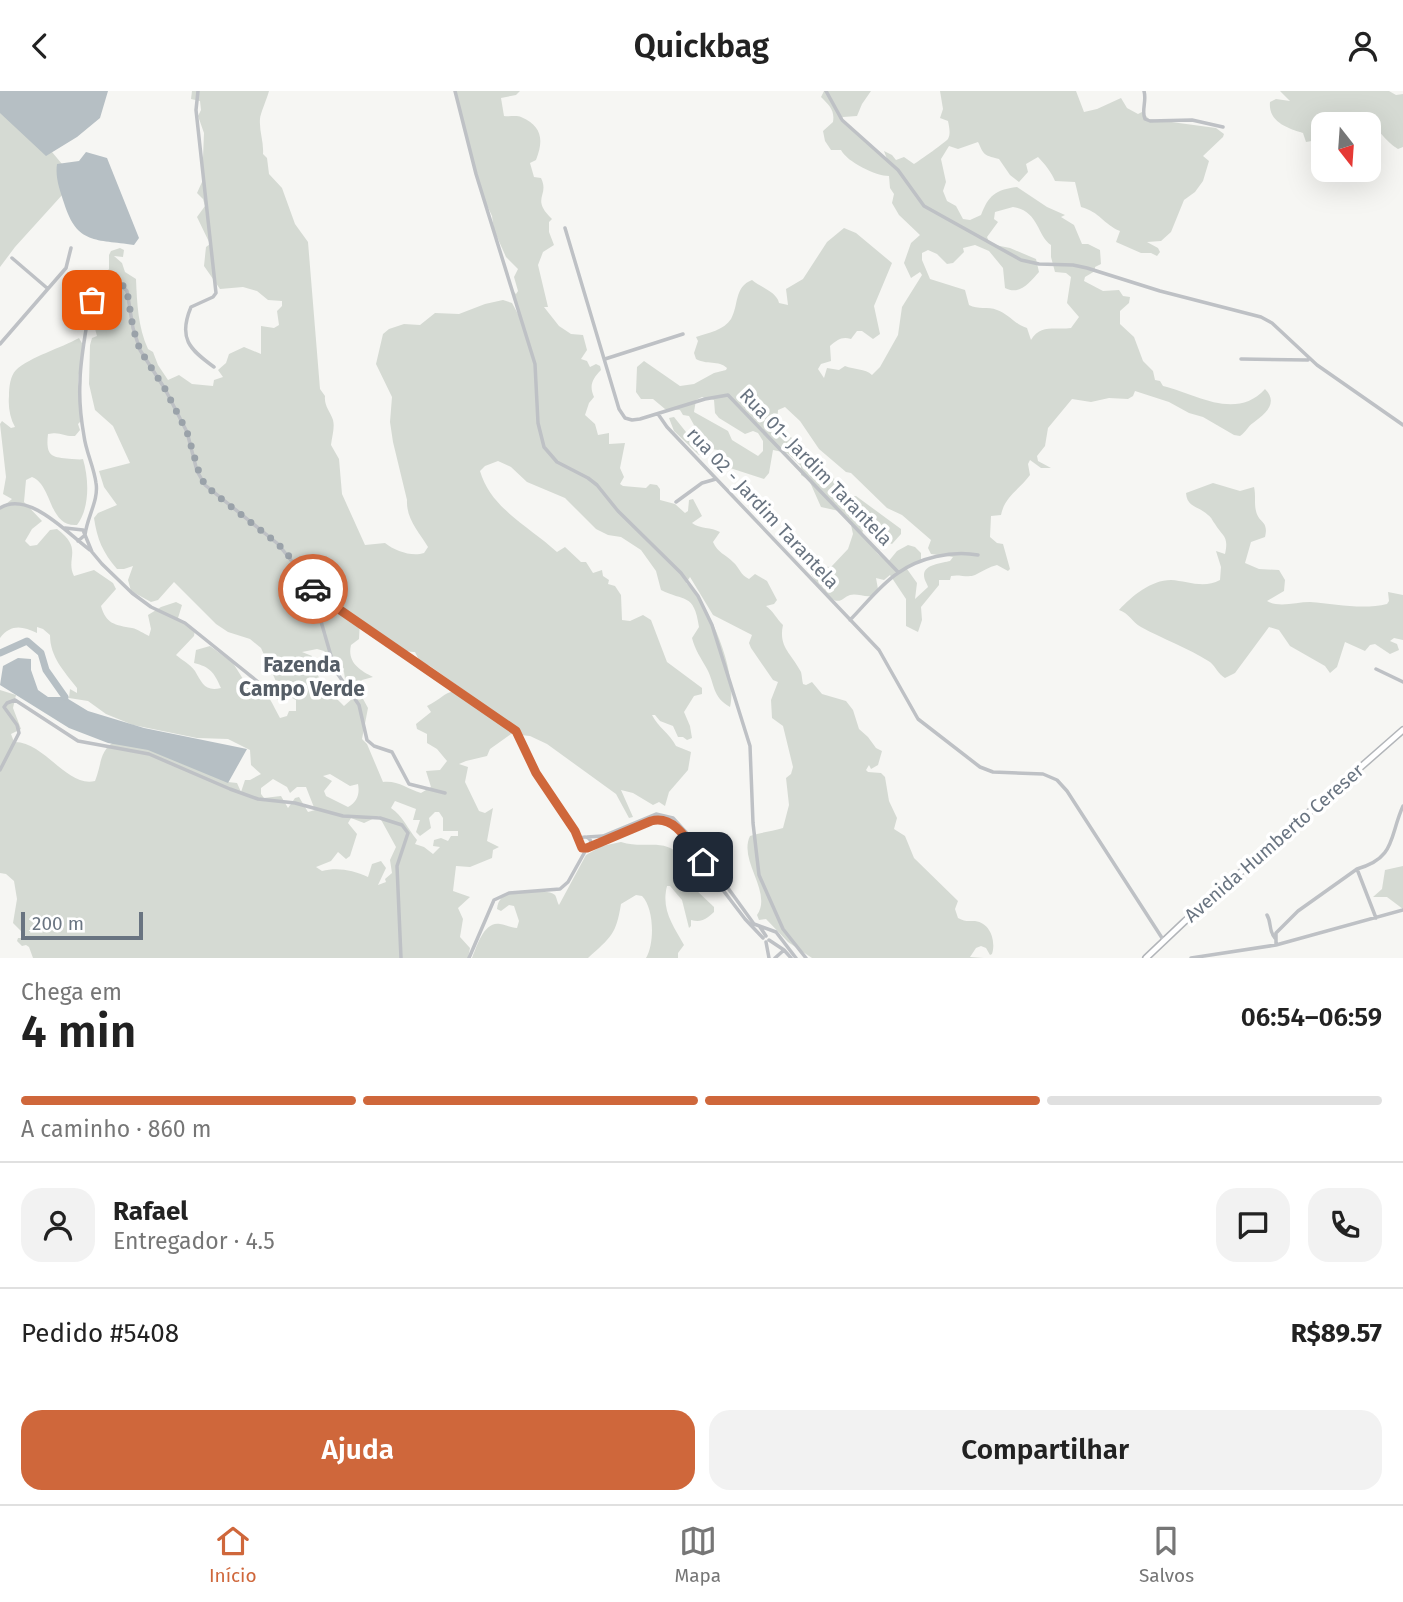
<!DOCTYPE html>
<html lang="pt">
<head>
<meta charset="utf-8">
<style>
  :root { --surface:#fff; --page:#f2f2f2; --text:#222; --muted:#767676; --line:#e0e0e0; --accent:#cf673b }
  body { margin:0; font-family:"Fira Sans",sans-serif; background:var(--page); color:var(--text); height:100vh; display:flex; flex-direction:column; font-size:26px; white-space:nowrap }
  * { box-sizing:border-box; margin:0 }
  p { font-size:23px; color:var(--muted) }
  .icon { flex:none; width:38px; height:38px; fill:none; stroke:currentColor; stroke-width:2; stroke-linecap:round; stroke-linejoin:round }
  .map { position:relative; height:867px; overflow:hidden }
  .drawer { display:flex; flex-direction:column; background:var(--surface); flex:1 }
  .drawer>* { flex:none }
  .needle { width:46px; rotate:163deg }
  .tools { position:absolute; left:1311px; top:21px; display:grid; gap:14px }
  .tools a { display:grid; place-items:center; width:70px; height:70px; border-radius:14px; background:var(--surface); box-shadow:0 7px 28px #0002; font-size:35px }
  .scale { position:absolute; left:21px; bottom:18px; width:122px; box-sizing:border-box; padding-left:7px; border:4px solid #697481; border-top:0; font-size:19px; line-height:24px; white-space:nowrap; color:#697481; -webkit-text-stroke:5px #fff; paint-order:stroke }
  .pin { position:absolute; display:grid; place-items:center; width:60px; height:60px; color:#fff; margin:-30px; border-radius:14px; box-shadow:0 4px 10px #0006 }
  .courier { position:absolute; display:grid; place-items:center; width:70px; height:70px; margin:-35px; border:5px solid #cf673b; border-radius:50%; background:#fff; color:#222; box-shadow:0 2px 9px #0007 }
  .headline em { font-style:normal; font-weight:600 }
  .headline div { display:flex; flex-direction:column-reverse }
  .headline { display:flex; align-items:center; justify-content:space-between; height:119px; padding:0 21px }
  h1 { font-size:46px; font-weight:600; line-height:52px }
  .bar { display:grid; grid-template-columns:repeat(4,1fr); gap:10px 7px; align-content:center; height:84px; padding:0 21px }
  .bar i { height:9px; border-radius:5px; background:var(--line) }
  .bar .selected { background:var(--accent) }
  .bar p { grid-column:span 4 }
  .line { display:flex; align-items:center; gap:18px; padding:0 21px; border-top:2px solid var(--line) }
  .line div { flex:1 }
  .round { display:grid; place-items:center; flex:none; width:74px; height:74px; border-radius:21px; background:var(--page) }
  .cta { display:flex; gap:14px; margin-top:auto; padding:14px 21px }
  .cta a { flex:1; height:80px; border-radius:21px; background:var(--accent); color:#fff; font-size:28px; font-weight:600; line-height:80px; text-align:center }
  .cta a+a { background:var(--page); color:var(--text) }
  header { display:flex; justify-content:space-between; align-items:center; height:91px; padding:0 21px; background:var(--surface); font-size:32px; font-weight:600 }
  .tab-bar { display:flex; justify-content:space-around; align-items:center; height:98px; border-top:2px solid var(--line); background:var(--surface); font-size:19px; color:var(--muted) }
  .tab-bar a { display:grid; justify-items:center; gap:4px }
  .tab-bar .selected { color:var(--accent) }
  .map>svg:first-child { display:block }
  .green { fill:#d5dad3; fill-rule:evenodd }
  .water { fill:#b6bfc4 }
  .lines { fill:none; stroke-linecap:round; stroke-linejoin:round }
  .river { stroke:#b6bfc4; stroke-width:7 }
  .primary-casing { stroke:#b2b5b9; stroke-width:8 }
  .street { stroke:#bec1c5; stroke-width:3.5 }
  .primary { stroke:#fff; stroke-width:5 }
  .done { stroke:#9aa2a9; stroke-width:7; stroke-dasharray:0 12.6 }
  .route { stroke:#cf673b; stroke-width:9 }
  .labels { text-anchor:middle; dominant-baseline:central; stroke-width:7; stroke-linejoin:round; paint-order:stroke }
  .street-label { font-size:19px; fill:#697481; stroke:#fff }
  .neighbourhood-label { font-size:21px; font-weight:bold; fill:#565e67; stroke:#fff }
</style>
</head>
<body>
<header><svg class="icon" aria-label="back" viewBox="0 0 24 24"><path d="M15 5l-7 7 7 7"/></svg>Quickbag<svg class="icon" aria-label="person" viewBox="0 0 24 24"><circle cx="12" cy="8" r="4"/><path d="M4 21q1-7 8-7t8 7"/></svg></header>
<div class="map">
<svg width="1403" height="867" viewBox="0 0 1403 867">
  <rect width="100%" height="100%" fill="#f6f6f3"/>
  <path class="green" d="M192,0H269C267,8 260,23 260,28C259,40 264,51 263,63L267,67L269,83L282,97L295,133L308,151L320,298L325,305C324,315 330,320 333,329C335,337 332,345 331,354L339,368L342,403L365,454L385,452C395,460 412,466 424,462L428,456C419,441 406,428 407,409L393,351L390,331L392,306L376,273L383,243L389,238L404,233L420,234L435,222L459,223L485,213L503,209L512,212L524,234C521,222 514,211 513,200L516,203L518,200L514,186L518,178L506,166L494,139L492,125L483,106L454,0H520L516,4L501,7L504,25C509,26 517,24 521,26C542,35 544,49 536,69L530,72L534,86L541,87C550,105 530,107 552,128L549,131V141L554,154L543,161L538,174L548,216H544L559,235L571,243L583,244L587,259L581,268L587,270L590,276L596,273L600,275L601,279C592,288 589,295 594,306L589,312L585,324L595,333L598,344L609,342V353L625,352L620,377L624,386L620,393L623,395L646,397L650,393L657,394L660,398V409L675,413L685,422L688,420L689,409L693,408L702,425L692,432C700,438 711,436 720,441L713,451C718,462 725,463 733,471C740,477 740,484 749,488L755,483L767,490L777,509L774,513L766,515C774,521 776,527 783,534C778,556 792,563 801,581C802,585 802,589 803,593L806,594L812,591L822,603L846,610L853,619L859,638L868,646L876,657L882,660L878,674L871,678L869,674L866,679L868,681L881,682L885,686L889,710L897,727L894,738L905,745L914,767L958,810L955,818L958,827C965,831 968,830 975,830C991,832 996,851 992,863L990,864L986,857L981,855L976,857L970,866L984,867H812L788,851L766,828L759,829L757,824C773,801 738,770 750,745C761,741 771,741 783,737L789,714L786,687L791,683L793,676L783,635L772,627L771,609L778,591L773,589L751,557L749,552L752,544L713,524L690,486L686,492C710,514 738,583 730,616C712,606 715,593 707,578C701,567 695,559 692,547L699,536C694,501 684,511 661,499L656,480L641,459L621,446L608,444L596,438L565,407L527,391L511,376L498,370L485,375L480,380C491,418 529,435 557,461L565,456L581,471H586L593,482L602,479L603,485L609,489L608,493L615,495L621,504L622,529L630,530L643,524L651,529L667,571L702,597V603L694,605L684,621L690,635L692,647L687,649L683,646H678L673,635L660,630L655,624H652C658,636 670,643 676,655L691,661L688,679L669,701L665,715L659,711L653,714L633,702L621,699L633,726L629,727L616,703L547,653L530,645L511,643L490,658L487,665L466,670L459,673L468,676L465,691L479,720L485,722L493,717L487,750L499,756L493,759L492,767L470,776L456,775L453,800L470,806L458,817L463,828L460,846L470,857L468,867H33L29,856L26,854L22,855L17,850L18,847H28L13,832L17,808L14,790L6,783L0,782V599L16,604L13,617L21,638L11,643L14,651C44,650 67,697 95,690C103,670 98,659 120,647L227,684L228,691L237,692L241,701L245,689H250L261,683L251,674L250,659L228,648L197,647L133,634L106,623L88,610L69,607L70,598L77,602V597C64,580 50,566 50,544L43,538L37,536V542C22,535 11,533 0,547V418L12,408L3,403L6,386L0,333L2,330L11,337L15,336C10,327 8,316 9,305C9,297 10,285 16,279C30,266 61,257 79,247L83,254L78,289L81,330L78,333L80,339L75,345C64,346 61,340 48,343C45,368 54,366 72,368C76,368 80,369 83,368C89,388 90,417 77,434C48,436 53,394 32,386L26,389L24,411L42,430L32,438L25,450L30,455L37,454L50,439L57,438C84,458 65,467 74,485L94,479L113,492L116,498L101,515C106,533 115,534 132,537C138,538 144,543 149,545L151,538L148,524L161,516L176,511L182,514L178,527L195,539L194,545L176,564C182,569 190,573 195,580C202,592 205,601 221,597C214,581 210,576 194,572L196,559L210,555L233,572L243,588C264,590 271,611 280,627L287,625L289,620H296V609L283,602L279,597L261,557L250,548L228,541L216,533L174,491L158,509L151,511L131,500L128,489L133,475L124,478H117C103,462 97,448 94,427L98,422L117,414L104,396L99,380L130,372L113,335L95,319L89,293L90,254L92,247L97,245C92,230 92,206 109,200V192L104,190L94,204L85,226H81L75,219L109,178V164L111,160L120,157L124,159L123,166L114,165L122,172L125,181L136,188C137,212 138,236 148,258L153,261L158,274L168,289L179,284L192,293L213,295L214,289L223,286L218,279L226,272L229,263L244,256L261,263V235L274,237L279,234L277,220L282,215V210L268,209L257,200L243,196L220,198L204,175L206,156L210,153L197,126L205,115L203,108L197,102L202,91L204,42L198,25L201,19L200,10L191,8ZM360,530C381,537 396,562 415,561L420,571L430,575L472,605L471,607C447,593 447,606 427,615L431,621L416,633L417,638L427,643V652L437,658L447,670L440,679L426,680L431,696L421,702C408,698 397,689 383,691L367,653L362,648L368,617L356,595L362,589L373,586C359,579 347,571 351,554L359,548ZM317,558L324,560L344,581L346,595L353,607L344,615L329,600L316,582L312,565L302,561ZM330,683L350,695L358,693C360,703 357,711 348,716L326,705L324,700L332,690L323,685ZM273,688L287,696L290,702L297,696H306L315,719L308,721L299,706L295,707L288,717L281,705L264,707L261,703V697ZM395,710L416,718L413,729H420L416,741L420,745L431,737L429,727L435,721H439L443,727V740H458V745H451L448,750L441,747L434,749L433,755L440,756L433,763L424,756L415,753L417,749C407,737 403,725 391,717ZM379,725L396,756L390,769L392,782L385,788L386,791L378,794L386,777L381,770L372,773L368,786C353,779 337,776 322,780L316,776L331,770L338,761L346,768L350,765L357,743L348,732L351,727L364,732Z
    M824,0H871L862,13L857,25L843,26L840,29L887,68L884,60L892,64L896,69L904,66L914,73C919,70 947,50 948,48C951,43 949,35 948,30L940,27L943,18L940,0H1076L1084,21L1097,18L1121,7L1127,17L1138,23L1142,21L1149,28L1216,37L1224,43L1223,46L1203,65L1209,70L1203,90L1195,101L1184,109L1171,141L1161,150L1147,151L1158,157L1160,161L1157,165L1151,162H1141L1116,151L1120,140C1103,133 1100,121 1081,116L1075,91L1055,90C1052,82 1044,72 1038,66L1026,73L1028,81L1019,91L1010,84L999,68C982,64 984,63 978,51L958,58L949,55L941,68L946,91L943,100L947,110L956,115L963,128L970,129L981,124C989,104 995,99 1017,96L1047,116L1065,124L1061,126L1074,134L1082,153H1088L1100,159L1101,173L1095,176V180L1085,186L1084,190L1103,200L1119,199L1123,205L1130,206L1129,212L1120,220V233L1134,246L1143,270L1153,280L1155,289L1160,290L1163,295C1196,303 1236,330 1265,298C1279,312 1265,323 1253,332C1248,335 1246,341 1240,345L1234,344L1203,326L1189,322L1169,311L1135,300L1133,305L1128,308L1109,307L1091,311L1072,308L1048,337L1045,355L1037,365L1038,370L1051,377H1041L1030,369L1028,373L1030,384C1019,399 1005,405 1001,424L991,425L990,446L997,452L1003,453L1010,478L1008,480L997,474C989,476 983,480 975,484C968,487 959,483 951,485L950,489H939V494L921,516L922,529L918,541L906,535V508L890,484L884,489L876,487L878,498L871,505C864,506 856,502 850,504C844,506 841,512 834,509C830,508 826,501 822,498C807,482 806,474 831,476L848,458L853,443L851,434L839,420L821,416L809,389L801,384V375L787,362L773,359L769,382L764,388L727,376L723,372L718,359L711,358L699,364L674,340L669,327L674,326L686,341H691L694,334L689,325L683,324L680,319L665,318L653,308H641L636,301L637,276L644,270L680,295L694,293L714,282L726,279L727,277C719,269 706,274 696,268L694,262L698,250L696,246C708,242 724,239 731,228C739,214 734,196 752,189C760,196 777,201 779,212L788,214L786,198L803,188L827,151L844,137L856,142L892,172L874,215L880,243L873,248L862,240H857L851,248C842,245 837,249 830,255L831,270L821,273L818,278L824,287L827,277L839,279L845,275C854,279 865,277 872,284L880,276L898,244L902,216L922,184L920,181L911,187L904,172L911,152L920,144L899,124L892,112L894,103L890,97L889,85C876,85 847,71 841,59H831L825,50L823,40L833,31C835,19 829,14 821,6ZM1013,116C1039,120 1037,145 1051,154V166L1055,181L1066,182L1071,186L1067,212L1079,226L1071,237C1055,239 1040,233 1031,249L1027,237C1014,233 1009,223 997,219C988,215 978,219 969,214L965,199L930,188L922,169V162L928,159L937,163L947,173L953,172L964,161L963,157L975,154L989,160L1003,177L1005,197C1020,205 1030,191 1039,181L1036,168L1010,157L990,153L987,146L998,131L994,128L995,121ZM702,306L714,309L715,322L719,327L745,343L753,340L758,342L763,350V360L758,365L732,349L728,340L694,321L696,309ZM785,316L800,330L819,358L846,381L851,382L887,417L902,424L931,449L928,457L931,463L953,466L950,470C943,472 924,473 924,484C924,489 927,492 928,496L915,508L917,492L907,478L921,469V462L915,456L908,454L897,460L888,471L878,463L862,443L863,439L874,441L880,448L892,453L901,443V438L856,405H841L840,395L824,375L818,371L802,353L779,339L777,332L778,319Z
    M1280,0H1389L1396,4L1403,3V56L1398,58C1384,50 1379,36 1365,30L1353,33H1323V48L1306,51L1303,42C1286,37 1268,30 1270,11L1276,8L1290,10Z
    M0,18L52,61L62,73L63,103L15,156L0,176Z
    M1213,392L1240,400L1254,396C1256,404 1254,412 1256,420C1259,433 1269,429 1265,446L1251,451L1245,472L1259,478L1279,479L1285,489L1284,500L1267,510C1279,517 1296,511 1310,511C1335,513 1363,519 1387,513L1389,510L1388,501L1403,504V549L1394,547L1390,550L1397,553L1399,559L1390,563L1375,553L1370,554L1365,560L1345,551L1337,576L1330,582L1325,575L1290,555L1279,539L1269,536L1235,582L1225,587C1218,583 1216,576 1210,571C1188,557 1163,548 1141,536C1132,531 1129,522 1119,519C1132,505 1151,489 1171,489C1187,490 1204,498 1220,489L1221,476L1216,460L1225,463C1229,445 1223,446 1215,433C1211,428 1213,428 1208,424C1199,415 1187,417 1186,402Z
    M621,751C646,759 665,745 682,767C688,774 691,778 690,787L695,798L714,816V821C706,828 702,832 691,829V835L689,837L682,809L670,795H667C661,819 673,834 684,854L678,862V867H646C655,852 654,817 642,805L636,804L621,813C616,844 611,846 588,867H472C477,855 484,830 500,833C507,834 511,837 517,837L519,830L514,815L509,814L501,820L497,818C499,797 523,801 538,801C543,801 551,800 555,804C556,805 558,813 559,814L586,764L602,755Z
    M1403,775V818L1387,806H1373L1382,798L1385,779Z"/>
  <path class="water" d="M0,0H108L100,27L77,46L46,65L0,22Z
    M86,61L107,67L139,147L134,154C96,148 77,154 64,112C60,99 55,87 57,73L79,70Z
    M18,567L31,568V579L38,599L48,606H65L88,620L144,637L247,658L228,692L148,659L108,652L69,637L0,594L3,575Z"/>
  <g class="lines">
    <path class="river" d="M0,562L27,550L41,562L46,579L65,606"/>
    <g class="primary-casing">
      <path id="primary" d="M1146,867L1185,830L1403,639"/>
    </g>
    <path class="street" d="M198,0L196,19L216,202L213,206L191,216C178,247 189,258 214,276
      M455,0L476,83L535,273L538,332L544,356L557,371L588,387L597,394L618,420L681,482L698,505L712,534L750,655L753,732L759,784L783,838L806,867
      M826,0L842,29L898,79L924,115L1021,169L1039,173L1073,174L1087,177L1160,200L1261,226L1272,232L1317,274L1403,334
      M1144,0C1147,10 1141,20 1145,28L1150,30L1192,29L1223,36
      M565,137L619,318L625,327L632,329L640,328L705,308L728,304L898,481
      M12,167L47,197
      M0,253L66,177L71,157
      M605,268L683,243
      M1241,268L1308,269
      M658,323L667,336L879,559L918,628L980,676L993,681L1043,683L1057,689L1067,700L1164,850
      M676,411L702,392L716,388
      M0,417C29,399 68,443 90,459
      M65,437L83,439L92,461L102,473L132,502L151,516L185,532L278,607
      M78,450L85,444C87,426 99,409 96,392C94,376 86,361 84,345C81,328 79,308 80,291C80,276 88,212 96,202C101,194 112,193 120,193L127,200L133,237L140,259L165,298L187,341L197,380L205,394L278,453L319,504L515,640L535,682L575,740L579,752
      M312,499L335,579L359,614L367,649L374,655L392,661L409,693L445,702
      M850,529C865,514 880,494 898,482C919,467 952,459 978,464
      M1376,578L1403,591
      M0,679L19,642L17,634L4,616L7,612L15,609L78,650L149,663L230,698L258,708L295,712L343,725L380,727L402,734L408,742L397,775L401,867
      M587,746L603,745L656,723L673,727L694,750L754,833L776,841L796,867
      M579 752a6 6 0 1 1 12 0a6 6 0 1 1-12 0Z
      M590,754L651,730L662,728L671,731L745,828L763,847
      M1357,778L1376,827
      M1267,824C1272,832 1268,839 1275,847
      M760,836L766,845
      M769,849L784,859L791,867
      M766,851L769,867
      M1276,854V842L1298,820L1357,778C1396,767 1389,746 1403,715
      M469,867L494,809L509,802L560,798L568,791L587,757
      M775,867L784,859
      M1191,867L1276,854L1403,819"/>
    <use href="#primary" class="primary"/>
  </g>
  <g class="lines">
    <path class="done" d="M92,209C98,196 109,190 124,195L128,206L133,237L140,259L165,298L187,341L201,388L214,402L278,453L298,475L313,498"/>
    <path class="route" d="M313,498L327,510L516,640L536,682L575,740L582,757H587L651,730C676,723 690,754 703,771"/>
  </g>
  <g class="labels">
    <g class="street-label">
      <text transform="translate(816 376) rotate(46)">Rua 01- Jardim Tarantela</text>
      <text transform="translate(763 417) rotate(47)">rua 02 - Jardim Tarantela</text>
      <text transform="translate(1274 752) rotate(-41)">Avenida Humberto Cereser</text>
    </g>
    <g class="neighbourhood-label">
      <text x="302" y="574">Fazenda<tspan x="302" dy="24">Campo Verde</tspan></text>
    </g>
  </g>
</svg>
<div class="tools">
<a><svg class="needle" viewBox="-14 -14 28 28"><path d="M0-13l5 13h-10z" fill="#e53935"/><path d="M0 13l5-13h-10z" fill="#767676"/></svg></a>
</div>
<div class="scale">200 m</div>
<div class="pin" style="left:92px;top:209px;background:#ea580c"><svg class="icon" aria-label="bag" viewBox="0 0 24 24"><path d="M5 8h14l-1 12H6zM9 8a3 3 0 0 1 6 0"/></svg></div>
<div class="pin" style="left:703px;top:771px;background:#1f2937"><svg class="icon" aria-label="home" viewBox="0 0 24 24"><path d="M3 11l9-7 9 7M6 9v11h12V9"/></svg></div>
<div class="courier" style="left:313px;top:498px"><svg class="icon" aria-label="car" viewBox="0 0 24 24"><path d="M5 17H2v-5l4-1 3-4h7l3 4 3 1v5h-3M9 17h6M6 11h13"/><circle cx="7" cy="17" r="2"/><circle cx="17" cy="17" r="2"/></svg></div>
</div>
<section class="drawer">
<div class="headline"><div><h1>4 min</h1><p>Chega em</p></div><em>06:54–06:59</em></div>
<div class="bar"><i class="selected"></i><i class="selected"></i><i class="selected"></i><i></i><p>A caminho · 860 m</p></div>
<div class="line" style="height:126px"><a class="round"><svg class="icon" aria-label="person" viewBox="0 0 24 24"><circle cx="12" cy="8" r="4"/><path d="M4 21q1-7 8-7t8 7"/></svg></a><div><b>Rafael</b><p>Entregador · 4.5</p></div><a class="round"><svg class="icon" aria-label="chat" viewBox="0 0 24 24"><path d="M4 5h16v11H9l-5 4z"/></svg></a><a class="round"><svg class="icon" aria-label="phone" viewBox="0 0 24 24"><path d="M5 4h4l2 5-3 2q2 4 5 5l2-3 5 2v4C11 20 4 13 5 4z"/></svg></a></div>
<div class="line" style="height:91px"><div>Pedido #5408</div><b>R$89.57</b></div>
<div class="cta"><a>Ajuda</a><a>Compartilhar</a></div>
</section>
<nav class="tab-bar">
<a class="selected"><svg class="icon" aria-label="home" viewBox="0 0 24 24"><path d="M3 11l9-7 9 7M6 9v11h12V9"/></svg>Início</a>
<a><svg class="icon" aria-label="map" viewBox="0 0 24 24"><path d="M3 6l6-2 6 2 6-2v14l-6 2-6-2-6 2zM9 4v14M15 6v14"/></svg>Mapa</a>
<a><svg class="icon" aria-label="saved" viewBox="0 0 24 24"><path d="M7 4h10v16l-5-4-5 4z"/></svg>Salvos</a>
</nav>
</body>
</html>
